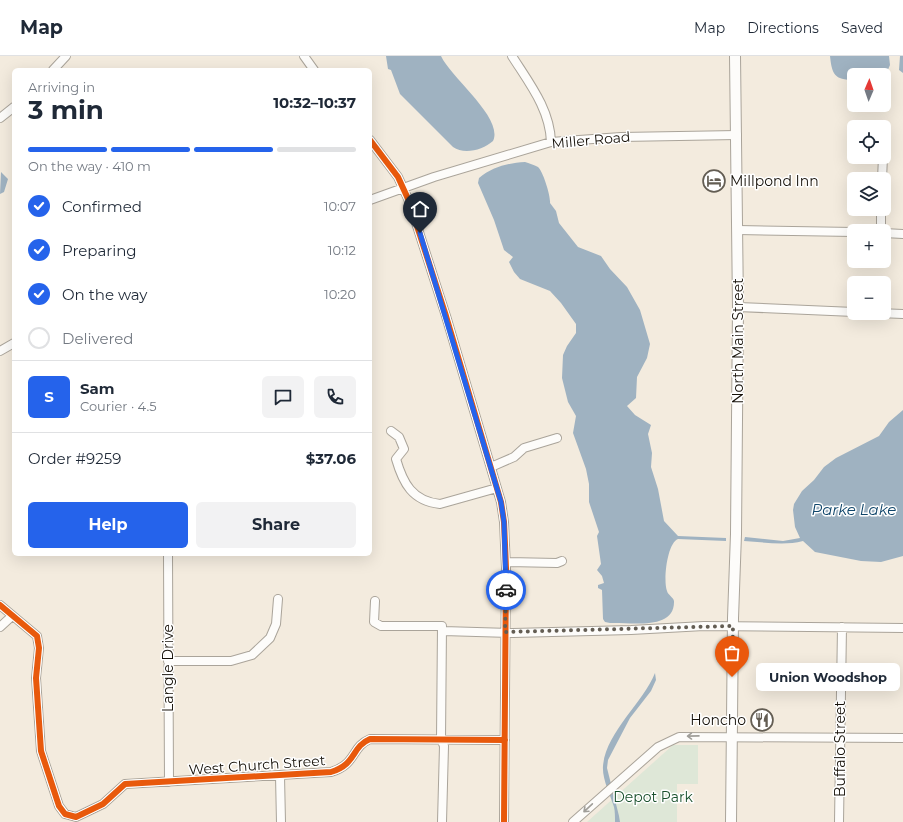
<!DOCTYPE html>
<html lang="en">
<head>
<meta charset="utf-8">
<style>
  :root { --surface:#fff; --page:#f2f2f3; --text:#1f2937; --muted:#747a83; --line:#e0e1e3; --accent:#2563eb }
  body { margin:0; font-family:Montserrat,sans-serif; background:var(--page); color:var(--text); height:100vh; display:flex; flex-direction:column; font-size:15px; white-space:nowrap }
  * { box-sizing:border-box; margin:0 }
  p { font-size:13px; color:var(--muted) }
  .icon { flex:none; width:22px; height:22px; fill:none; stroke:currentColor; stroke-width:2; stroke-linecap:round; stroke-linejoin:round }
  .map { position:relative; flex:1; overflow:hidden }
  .drawer { position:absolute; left:12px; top:12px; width:360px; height:488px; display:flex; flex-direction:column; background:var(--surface); border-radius:6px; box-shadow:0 4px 16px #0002 }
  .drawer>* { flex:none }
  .needle { width:26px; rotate:2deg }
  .fabs { position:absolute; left:847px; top:12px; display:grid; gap:8px }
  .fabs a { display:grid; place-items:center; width:44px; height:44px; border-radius:6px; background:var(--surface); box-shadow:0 4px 16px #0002; font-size:20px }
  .pin { position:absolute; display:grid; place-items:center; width:34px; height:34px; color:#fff; margin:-41px -17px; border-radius:50% 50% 50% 0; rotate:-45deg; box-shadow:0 0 4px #0007 }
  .pin .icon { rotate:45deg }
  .courier { position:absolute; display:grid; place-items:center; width:40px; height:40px; margin:-20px; border:3px solid #2563eb; border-radius:50%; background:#fff; color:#222; box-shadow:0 1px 5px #0007 }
  .bubble { position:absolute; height:28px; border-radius:6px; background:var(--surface); box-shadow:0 4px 16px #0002; font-size:13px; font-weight:700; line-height:28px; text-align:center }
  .head em { font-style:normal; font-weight:700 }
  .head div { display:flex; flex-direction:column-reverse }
  .head { display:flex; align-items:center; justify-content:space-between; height:68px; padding:0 16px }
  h1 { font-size:26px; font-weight:700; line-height:30px }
  .bar { display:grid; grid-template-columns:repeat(4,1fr); gap:6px 4px; align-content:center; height:48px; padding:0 16px }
  .bar i { height:5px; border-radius:3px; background:var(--line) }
  .bar .on { background:var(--accent) }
  .bar p { grid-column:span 4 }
  .line { display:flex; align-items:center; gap:10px; padding:0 16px; border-top:1px solid var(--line) }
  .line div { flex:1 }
  .round { display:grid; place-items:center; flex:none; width:42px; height:42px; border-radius:6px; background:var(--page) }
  ol { padding:0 16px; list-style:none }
  li { display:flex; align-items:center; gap:12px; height:44px }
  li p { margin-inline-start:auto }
  li .icon { padding:4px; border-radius:50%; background:var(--accent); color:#fff; stroke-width:4 }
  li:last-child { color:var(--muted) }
  li i { width:22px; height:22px; border:2px solid var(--line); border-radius:50% }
  .button { display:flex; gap:8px; margin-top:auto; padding:8px 16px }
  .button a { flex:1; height:46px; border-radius:6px; background:var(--accent); color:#fff; font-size:16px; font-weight:700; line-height:46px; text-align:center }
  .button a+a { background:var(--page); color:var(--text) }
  header { display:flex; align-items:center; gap:24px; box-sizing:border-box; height:56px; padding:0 20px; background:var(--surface); border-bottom:1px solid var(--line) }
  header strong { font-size:19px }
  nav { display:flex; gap:22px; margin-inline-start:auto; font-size:14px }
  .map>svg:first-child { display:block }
  .green { fill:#dee7d7 }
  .water { fill:#9fb2c1 }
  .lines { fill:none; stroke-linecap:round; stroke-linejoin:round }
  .minor-casing { stroke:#aaa49a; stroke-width:10 }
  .major-casing { stroke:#aaa49a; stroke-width:12 }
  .minor { stroke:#fdfcfa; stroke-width:8 }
  .major { stroke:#fdfcfa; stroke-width:10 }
  .cycleway-casing { stroke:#fff; stroke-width:8 }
  .cycleway { stroke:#e8590c; stroke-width:6 }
  .oneway { stroke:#a09e99 }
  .done { stroke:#635d53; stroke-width:4; stroke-dasharray:0 7.2 }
  .route { stroke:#2563eb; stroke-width:5 }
  .labels { text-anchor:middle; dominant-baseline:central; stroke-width:3; stroke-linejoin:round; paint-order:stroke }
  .street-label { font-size:14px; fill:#151008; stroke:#fff }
  .poi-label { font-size:14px; fill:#151008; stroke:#fff; text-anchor:start }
  .park-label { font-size:14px; fill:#19502c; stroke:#fff }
  .water-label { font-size:15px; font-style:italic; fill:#0f456a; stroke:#fff }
</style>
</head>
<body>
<header>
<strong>Map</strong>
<nav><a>Map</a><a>Directions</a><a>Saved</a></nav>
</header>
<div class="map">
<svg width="903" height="766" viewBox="0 0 903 766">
  <rect width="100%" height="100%" fill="#f3ebde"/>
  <path class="green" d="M673,689H698V728H677V766H587Z"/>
  <path class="water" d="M386,0H441C451,22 504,62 493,85C483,94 464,99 453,91L400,38L391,14L388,13Z
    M830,0H889L890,9L886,18L854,19V24C834,24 832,18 830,0Z
    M900,0H903V17L899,14Z
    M525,106C529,107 534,109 538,111C543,115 551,141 550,147L556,155L559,167L578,191L601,200L610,213L627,231L640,254L650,288L647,302L637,321L636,342L627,350L635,359L651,369L648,378L652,397L651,411L658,433L664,465L678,480L726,482V485L678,483C667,487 663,525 667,535C668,539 673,541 674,545C675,575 630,566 610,567L605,566L603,563L602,534L598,532V529L604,527L602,520L597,514L601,508L597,480L599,476L589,446V428L586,413L573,377L576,360L568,346L562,322L563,299L567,290L576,277V268L561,247L550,235L520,223L514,216L509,206L513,201L504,194L494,164L478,127L479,122C492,111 508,107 525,106Z
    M1,116L8,123L4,136L0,138Z
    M903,354V500L881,506L861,505L815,496L803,485C784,490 764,486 744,485L745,481L783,485L800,482L795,471L793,454L794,448L802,435L814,424L824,411L836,402L879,380L889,366Z
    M655,617L656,624L651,635L630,662L608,704L607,712L619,760L620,766H615C615,761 615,755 614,751C610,738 602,723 603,710C606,676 643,647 655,617Z"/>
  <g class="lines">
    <g class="minor-casing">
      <path id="minor" d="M304,0L314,14
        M512,0C529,27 550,53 551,86
        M53,14L66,0
        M0,62L14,51
        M370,84L398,121L409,145L446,260L501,446L504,466L506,512L504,766
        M882,123L883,101
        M370,144L434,121L551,86L621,81L737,79
        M738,174L854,176
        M881,175V153
        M884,177L903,178
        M738,251L854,256
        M878,257L903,258
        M0,295L14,287
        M391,375L399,381L404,393L396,403C403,427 412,445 440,448L497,432
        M491,411L514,401L524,392L557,382
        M168,498L169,726
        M506,506L557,507L562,505
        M375,545L374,566L381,570H442L441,683L444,690L442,766
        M0,549L37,580L39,592L36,622L41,695L59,750L65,758L76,761L103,748L125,728L331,716C357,708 351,691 370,683L505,684
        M0,571L12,560
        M443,575L513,577L631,574L704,570L903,572
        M168,605H231L252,599L270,582L276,568L278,543
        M280,720L281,766
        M573,766L658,691L679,681L903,682
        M839,766L842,571"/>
    </g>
    <g class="major-casing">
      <path id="major" d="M731,766L733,562L736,478L738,251L735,0"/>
    </g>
    <use href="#minor" class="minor"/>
    <use href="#major" class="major"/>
    <g class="cycleway-casing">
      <path id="cycleway" d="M370,84L398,121L409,145L446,260L501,446L504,466L506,512L504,766
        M0,549L37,580L39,592L36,622L41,695L59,750L65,758L76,761L103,748L125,728L331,716C357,708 351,691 370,683L505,684"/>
    </g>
    <use href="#cycleway" class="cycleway"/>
  </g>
  <defs><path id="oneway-shaft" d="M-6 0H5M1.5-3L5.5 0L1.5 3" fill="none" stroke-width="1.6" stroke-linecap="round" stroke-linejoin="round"/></defs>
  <g class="oneway">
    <use href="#oneway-shaft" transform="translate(693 680) rotate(179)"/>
    <use href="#oneway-shaft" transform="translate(588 752) rotate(137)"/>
  </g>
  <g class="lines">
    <path class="done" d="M506,534L505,576L733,570L732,621"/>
    <path class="route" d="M420,177L501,446L504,466L506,534"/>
  </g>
  <defs>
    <g id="hotel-ring" transform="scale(1.15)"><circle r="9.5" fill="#fff" stroke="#635d53" stroke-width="1.5"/><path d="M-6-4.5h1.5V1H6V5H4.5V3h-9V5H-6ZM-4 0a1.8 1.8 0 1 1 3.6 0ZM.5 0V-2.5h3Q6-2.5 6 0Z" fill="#635d53"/></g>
    <g id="restaurant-ring" transform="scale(1.15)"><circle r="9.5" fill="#fff" stroke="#635d53" stroke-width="1.5"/><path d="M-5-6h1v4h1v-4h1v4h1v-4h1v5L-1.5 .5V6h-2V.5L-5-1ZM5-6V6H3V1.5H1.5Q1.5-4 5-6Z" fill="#635d53"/></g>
  </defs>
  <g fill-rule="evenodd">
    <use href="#hotel-ring" x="714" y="125"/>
    <use href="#restaurant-ring" x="762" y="664"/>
  </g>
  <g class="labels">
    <g class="street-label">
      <text transform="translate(591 84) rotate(-5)">Miller Road</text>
      <text transform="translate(738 285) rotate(-90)">North Main Street</text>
      <text transform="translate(168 612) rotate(-90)">Langle Drive</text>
      <text transform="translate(840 693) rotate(-90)">Buffalo Street</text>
      <text transform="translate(257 709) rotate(-4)">West Church Street</text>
    </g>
    <g class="poi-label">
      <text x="730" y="125">Millpond Inn</text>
      <text x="746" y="664" text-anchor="end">Honcho</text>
    </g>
    <g class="park-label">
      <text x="653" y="741">Depot Park</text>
    </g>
    <g class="water-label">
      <text x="854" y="453">Parke Lake</text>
    </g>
  </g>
</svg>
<div class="fabs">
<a><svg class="needle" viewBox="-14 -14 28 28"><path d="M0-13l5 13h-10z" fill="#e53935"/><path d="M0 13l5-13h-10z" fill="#747a83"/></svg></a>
<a><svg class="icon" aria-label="locate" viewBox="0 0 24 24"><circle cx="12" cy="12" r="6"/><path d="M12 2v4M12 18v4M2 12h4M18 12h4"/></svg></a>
<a><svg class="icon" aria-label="layers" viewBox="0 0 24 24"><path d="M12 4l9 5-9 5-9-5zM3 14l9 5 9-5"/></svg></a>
<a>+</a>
<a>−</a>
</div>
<div class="pin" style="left:732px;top:621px;background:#ea580c"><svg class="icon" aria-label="bag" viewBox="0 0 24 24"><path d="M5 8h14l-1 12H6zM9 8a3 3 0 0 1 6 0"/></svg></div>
<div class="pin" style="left:420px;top:177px;background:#1f2937"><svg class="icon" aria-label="home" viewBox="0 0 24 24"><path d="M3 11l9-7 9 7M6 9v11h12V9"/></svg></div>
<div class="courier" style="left:506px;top:534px"><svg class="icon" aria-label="car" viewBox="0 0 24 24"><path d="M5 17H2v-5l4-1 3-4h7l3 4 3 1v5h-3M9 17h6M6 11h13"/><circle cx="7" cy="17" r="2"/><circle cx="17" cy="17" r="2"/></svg></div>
<div class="bubble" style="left:756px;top:607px;width:144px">Union Woodshop</div>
<section class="drawer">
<div class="head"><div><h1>3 min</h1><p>Arriving in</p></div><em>10:32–10:37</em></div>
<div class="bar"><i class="on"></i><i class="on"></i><i class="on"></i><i></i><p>On the way · 410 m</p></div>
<ol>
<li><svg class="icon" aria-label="check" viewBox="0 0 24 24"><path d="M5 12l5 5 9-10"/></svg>Confirmed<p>10:07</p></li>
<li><svg class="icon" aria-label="check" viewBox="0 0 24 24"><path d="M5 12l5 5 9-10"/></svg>Preparing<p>10:12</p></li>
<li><svg class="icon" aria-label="check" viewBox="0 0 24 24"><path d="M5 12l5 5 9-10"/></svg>On the way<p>10:20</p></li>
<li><i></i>Delivered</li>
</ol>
<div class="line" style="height:72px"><b class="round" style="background:var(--accent);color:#fff">S</b><div><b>Sam</b><p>Courier · 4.5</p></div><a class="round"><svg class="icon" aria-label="chat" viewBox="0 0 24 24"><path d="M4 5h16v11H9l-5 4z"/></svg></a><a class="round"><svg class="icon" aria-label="phone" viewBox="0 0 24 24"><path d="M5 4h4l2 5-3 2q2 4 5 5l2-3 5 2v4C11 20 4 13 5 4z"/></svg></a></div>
<div class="line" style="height:52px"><div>Order #9259</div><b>$37.06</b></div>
<div class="button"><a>Help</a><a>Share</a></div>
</section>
</div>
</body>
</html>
